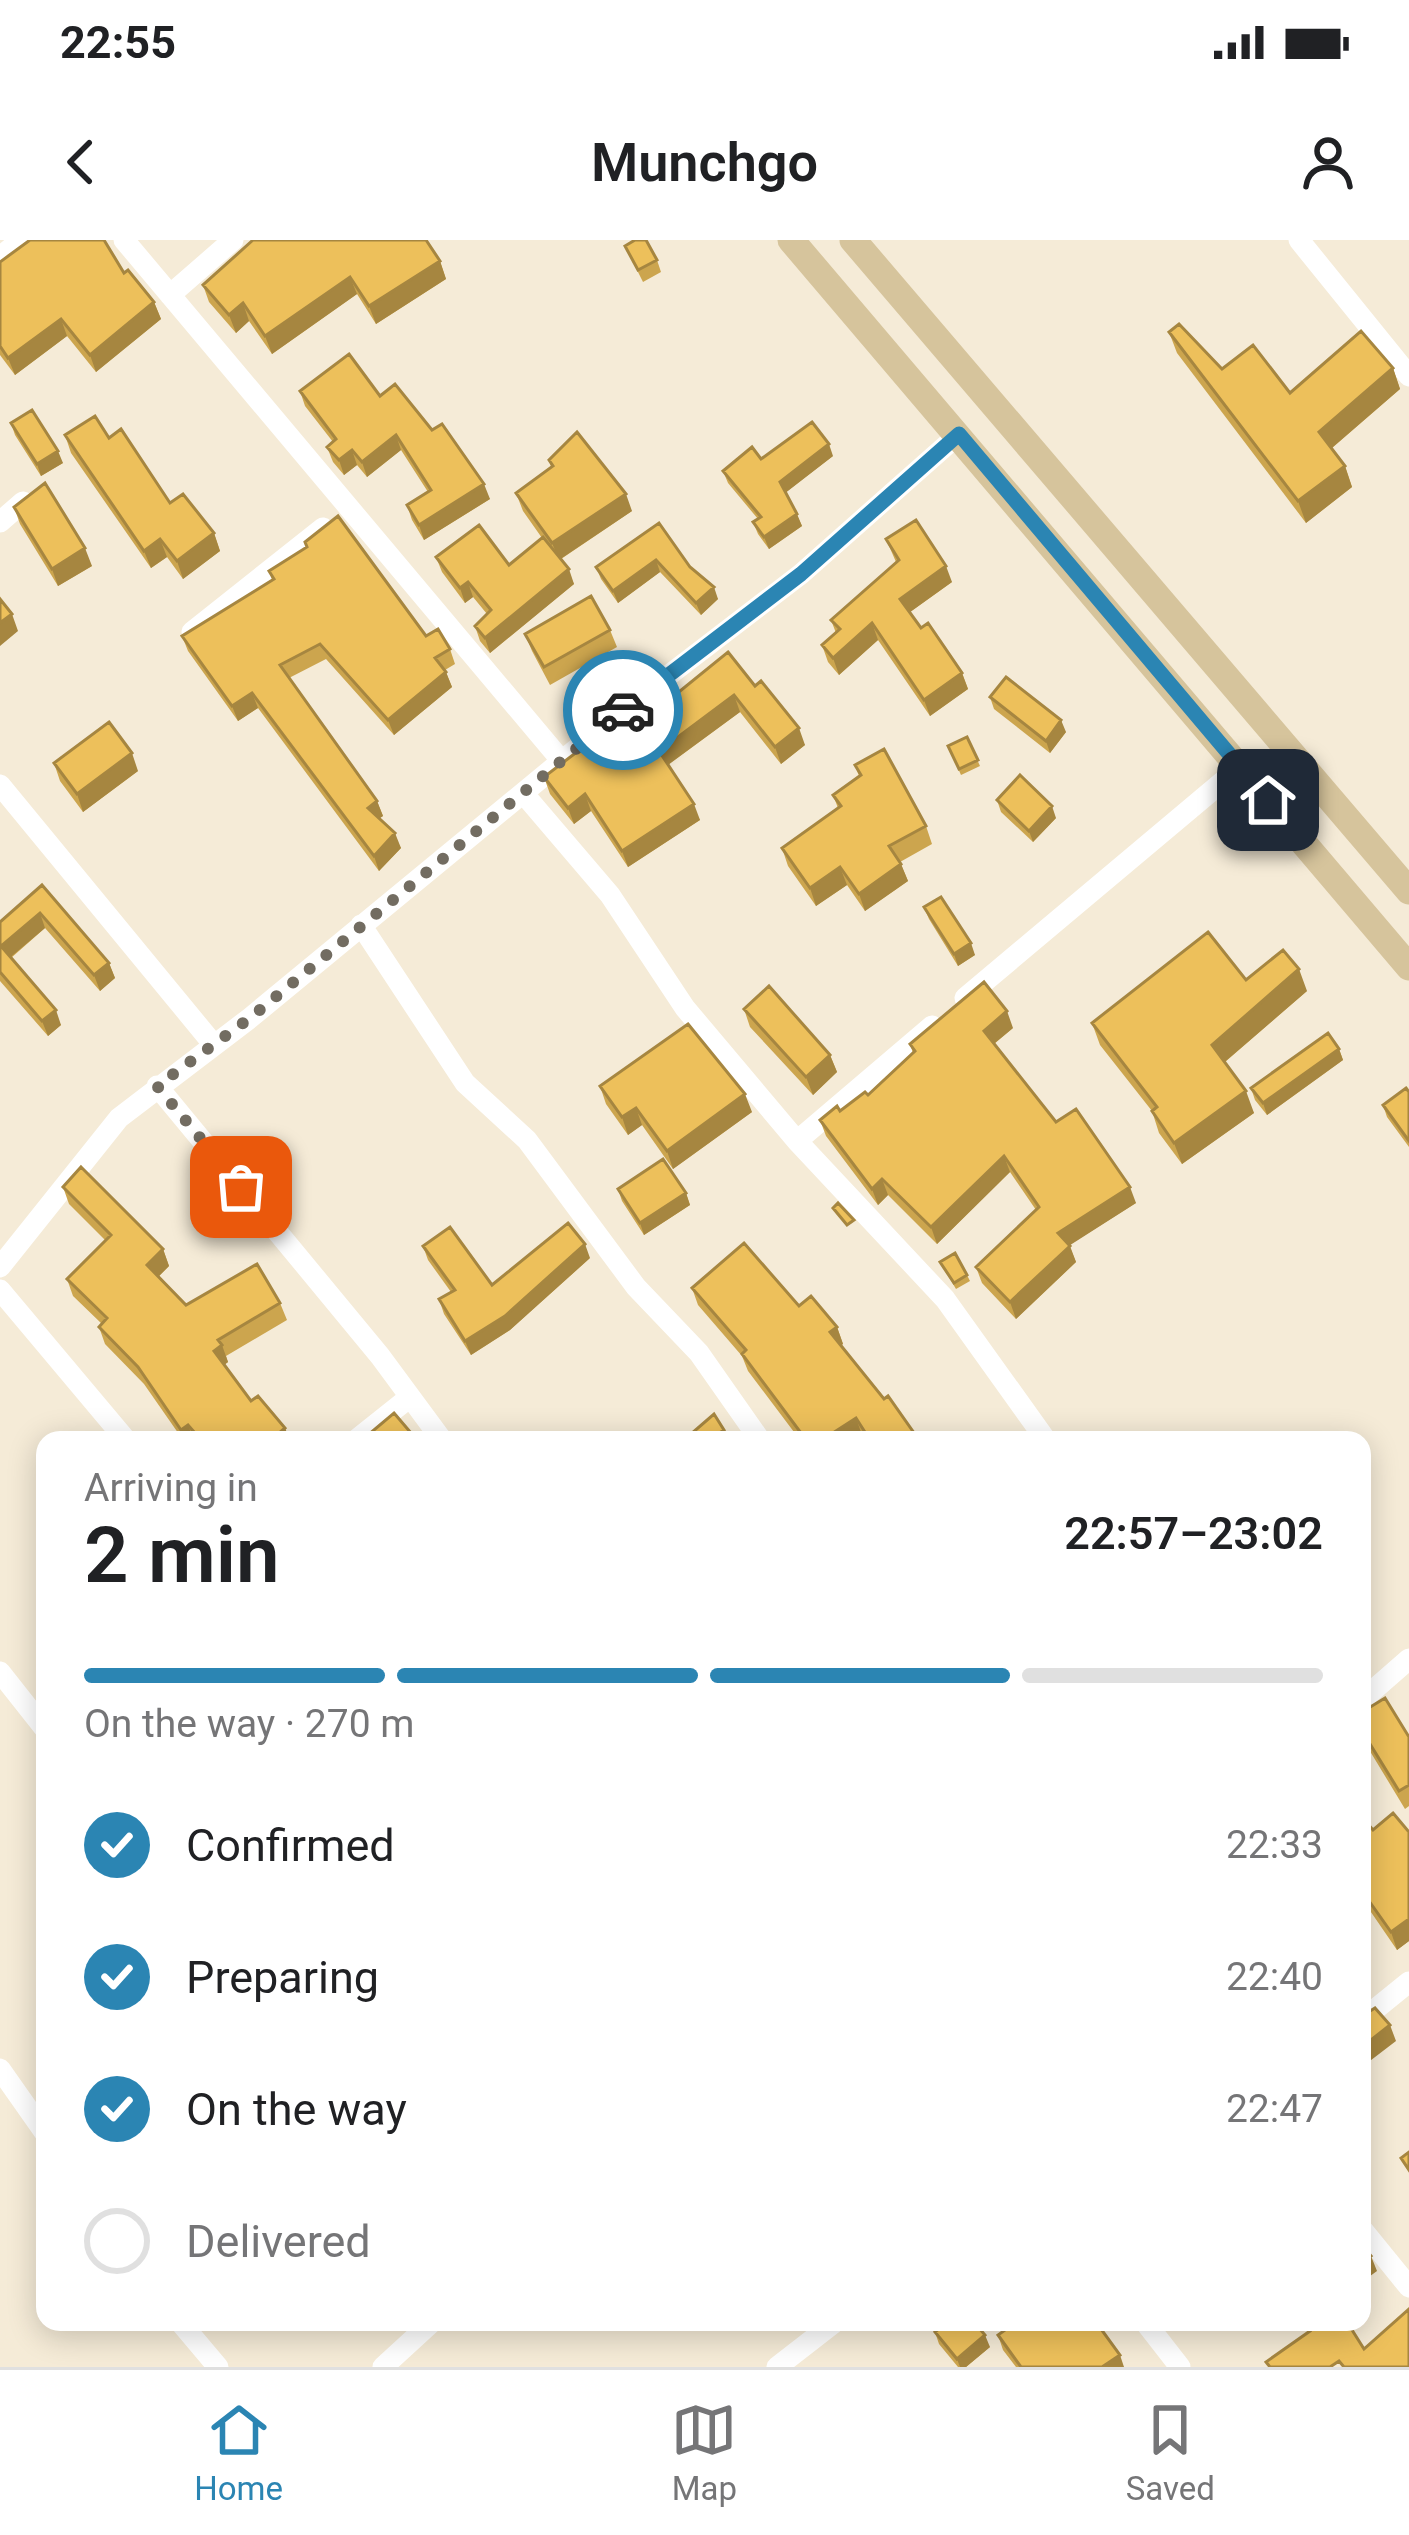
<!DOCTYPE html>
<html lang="en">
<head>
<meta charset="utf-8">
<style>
  :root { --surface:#fff; --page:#f6f6f6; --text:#202124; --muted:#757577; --line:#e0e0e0; --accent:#2b85b3 }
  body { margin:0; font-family:Roboto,sans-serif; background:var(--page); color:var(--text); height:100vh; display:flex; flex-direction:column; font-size:45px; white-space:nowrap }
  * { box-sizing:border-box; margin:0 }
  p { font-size:39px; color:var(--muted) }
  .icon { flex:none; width:66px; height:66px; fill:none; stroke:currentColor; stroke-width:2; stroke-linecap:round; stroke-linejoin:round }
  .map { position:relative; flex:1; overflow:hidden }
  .side { position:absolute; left:36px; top:1191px; width:1335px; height:900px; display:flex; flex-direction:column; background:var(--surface); border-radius:24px; box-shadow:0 6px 30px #0003 }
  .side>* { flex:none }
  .pin { position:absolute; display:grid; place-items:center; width:102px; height:102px; color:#fff; margin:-51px; border-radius:24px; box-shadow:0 6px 18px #0006 }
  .courier { position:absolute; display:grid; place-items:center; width:120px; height:120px; margin:-60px; border:9px solid #2b85b3; border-radius:50%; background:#fff; color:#222; box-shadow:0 3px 15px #0007 }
  .overview em { font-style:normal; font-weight:600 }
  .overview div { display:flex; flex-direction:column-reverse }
  .overview { display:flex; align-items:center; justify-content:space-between; height:204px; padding:0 48px }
  h1 { font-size:78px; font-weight:600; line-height:90px }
  .bar { display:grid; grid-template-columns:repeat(4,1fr); gap:18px 12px; align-content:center; height:144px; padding:0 48px }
  .bar i { height:15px; border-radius:9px; background:var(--line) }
  .bar .selected { background:var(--accent) }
  .bar p { grid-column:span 4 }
  ol { padding:0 48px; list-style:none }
  li { display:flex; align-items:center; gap:36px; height:132px }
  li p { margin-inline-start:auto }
  li .icon { padding:12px; border-radius:50%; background:var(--accent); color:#fff; stroke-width:4 }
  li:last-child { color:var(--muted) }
  li i { width:66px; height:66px; border:6px solid var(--line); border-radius:50% }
  .status { display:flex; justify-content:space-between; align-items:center; height:84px; padding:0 60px; background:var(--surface); direction:ltr }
  .status svg { height:33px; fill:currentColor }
  header { display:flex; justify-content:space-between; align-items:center; height:156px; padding:0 48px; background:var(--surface); font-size:54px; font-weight:600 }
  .tab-bar { display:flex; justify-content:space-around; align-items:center; height:168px; border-top:3px solid var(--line); background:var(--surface); font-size:33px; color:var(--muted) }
  .tab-bar a { display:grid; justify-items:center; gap:6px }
  .tab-bar .selected { color:var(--accent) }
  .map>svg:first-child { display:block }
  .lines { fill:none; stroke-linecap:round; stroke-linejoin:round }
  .minor { stroke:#fff; stroke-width:21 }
  .major { stroke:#d6c49c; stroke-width:27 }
  .wall { fill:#cca54e }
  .shaded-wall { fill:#a68640 }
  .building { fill:#edc05b; stroke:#a68640; stroke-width:3 }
  .done { stroke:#726c61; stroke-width:12; stroke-dasharray:0 21.6 }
  .route { stroke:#2b85b3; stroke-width:15 }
</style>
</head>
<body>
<div class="status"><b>22:55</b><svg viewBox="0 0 49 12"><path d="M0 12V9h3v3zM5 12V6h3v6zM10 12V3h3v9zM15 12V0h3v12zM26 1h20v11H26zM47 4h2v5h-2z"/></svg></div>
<header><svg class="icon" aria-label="back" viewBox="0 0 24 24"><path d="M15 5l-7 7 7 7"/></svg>Munchgo<svg class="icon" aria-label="person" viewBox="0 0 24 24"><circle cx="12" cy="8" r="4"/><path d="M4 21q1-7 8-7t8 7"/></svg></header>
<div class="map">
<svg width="1409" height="2127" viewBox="0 0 1409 2127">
  <rect width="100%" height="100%" fill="#f5ebd7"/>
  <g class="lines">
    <path class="minor" d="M124,0L561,520
      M1299,0L1409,136
      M0,17L21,0
      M170,55L233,0
      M0,282L23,262
      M192,392L323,288
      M0,545L214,805
      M523,553L610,655L685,768L797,901L945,1059L1046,1200
      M361,685L465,843L527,900L636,1047L699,1113L760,1200
      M965,758L1240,527
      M157,846L380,1116L442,1200
      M797,901L932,786
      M0,1027L119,878L250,778L626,468L801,334L959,194
      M0,1050L126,1200
      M356,1200L410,1157
      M0,1432L45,1489
      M1362,1460L1409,1419
      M1362,1780L1409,1742
      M0,1829L45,1893
      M1362,1989L1409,2047
      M180,2082L218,2127
      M1145,2082L1180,2127
      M383,2127L432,2082
      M777,2127L835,2082"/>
    <path class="major" d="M791,0L1409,727
      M853,0L1409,651"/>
  </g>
  <path class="wall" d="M625,6L657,20L661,32L643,42Z
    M440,21L446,39L376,84L357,54L272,114L249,81L236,93L209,62L203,45Z
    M0,22L124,33L154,62L161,79L96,132L67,96L15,135L0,115Z
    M1169,92L1222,129L1290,153L1393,128L1400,149L1332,208L1345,226L1352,247L1306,283L1177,113Z
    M300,151L380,156L490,259L424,300L412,280L407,265L428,252L401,210L367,237L357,225L344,235L333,222L327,207L333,202L305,166Z
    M11,183L63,223L41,236L15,195Z
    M65,195L109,198L170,263L214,293L220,311L183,339L167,317L151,328L71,213Z
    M833,216L786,252L802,286L769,309L758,294L753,282L758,279L728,243L723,231L761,219Z
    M549,220L632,271L561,319L574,344L490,413L480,401L475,386L487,374L473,357L465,363L442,332L436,317L509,325L542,298L523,271L516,253L551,227Z
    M14,267L92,326L58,346L20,284Z
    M659,283L690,327L718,359L701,375L660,332L618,363L601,339L596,327Z
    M886,299L952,342L910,372L921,388L962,433L968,449L930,476L878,400L839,435L828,422L822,405L836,393L831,380L896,322Z
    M269,331L426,396L450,409L455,424L445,430L452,447L394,495L326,419L289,438L377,561L383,576L379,578L401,608L379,631L258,468L238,481L188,411L182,396L272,340Z
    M610,390L617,407L550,445L532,411L525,394Z
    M755,446L805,505L781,524L740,472L668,525L700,580L628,627L591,571L574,584L550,554L544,537L669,460Z
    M990,457L1066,492L1050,513L994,469Z
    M967,497L980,526L961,535L948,506Z
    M54,523L138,531L83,572L60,541Z
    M855,525L926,586L932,604L900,622L908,641L865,671L847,645L816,666L788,626L782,608L838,568L833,555L859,536Z
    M997,560L1056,578L1033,602L1001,572Z
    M42,645L109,723L115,738L100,751L45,688L11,718L61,785L48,796L0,741V682Z
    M924,667L975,715L958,726L929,679Z
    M1246,740L1307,751L1225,822L1254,873L1182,924L1159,893L1152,871L1100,805L1092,783Z
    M744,769L830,815L837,832L813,855L750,787Z
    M1013,788L994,804L1056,882L1136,963L1069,1005L1076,1022L1016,1079L982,1043L976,1027L1036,970L1010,932L937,1004L888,955L878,965L826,896L820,880L868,855L913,813L910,804Z
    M1339,809L1343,820L1267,875L1255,860L1251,848Z
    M600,846L752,872L673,929L642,885L628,895L606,864Z
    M1409,852V907L1387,877L1383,865Z
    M63,947L163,1009L169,1026L158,1037L186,1065L280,1063L287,1080L226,1116L228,1122L224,1125L251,1161L285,1188L290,1200H183L144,1144L105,1104L99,1087L102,1084L73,1056L67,1039L105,1000L69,964Z
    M618,949L686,953L690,965L644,995L622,961Z
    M423,1006L492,1045L590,1018L510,1090L471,1115L444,1074L439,1059L451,1052L428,1020Z
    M940,1022L967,1035L970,1041L956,1049Z
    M692,1048L799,1066L837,1087L843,1104L841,1105L919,1200H865L862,1195L800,1200L748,1131L742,1116L698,1065Z
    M1362,1472L1409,1497V1566L1405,1569L1362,1498Z
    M1362,1577L1373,1590L1409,1592V1701L1397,1710L1362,1659Z
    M935,2092L990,2107L966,2127H958L939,2104Z
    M998,2095L1124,2127H1016L1003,2110Z"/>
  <path class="shaded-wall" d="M440,21L446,39L376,84L369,66Z
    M350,37L357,54L272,114L265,96Z
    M154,62L161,79L96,132L90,115Z
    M243,63L249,81L236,93L229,75Z
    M61,79L67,96L15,135L8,118Z
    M1393,128L1400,149L1326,213L1319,192Z
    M396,195L401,210L367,237L362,222Z
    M829,204L833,216L784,254L780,242Z
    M352,210L357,225L344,235L339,220Z
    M58,211L63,223L41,236L37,224Z
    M1345,226L1352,247L1306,283L1298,261Z
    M484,244L490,259L424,300L419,285Z
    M626,254L632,271L559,320L552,303Z
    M797,274L802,286L769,309L764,297Z
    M214,293L220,311L183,339L177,321Z
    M160,299L167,317L151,328L144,311Z
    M85,308L92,326L58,346L52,329Z
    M656,320L660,332L618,363L613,351Z
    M946,326L952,342L906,375L900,359Z
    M569,329L574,344L490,413L485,398Z
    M468,342L473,357L465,363L460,348Z
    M714,347L718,359L701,375L696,363Z
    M12,374L18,391L0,406V383Z
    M872,383L878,400L839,435L833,418Z
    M446,432L452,447L394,495L388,480Z
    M962,433L968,449L930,476L924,460Z
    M252,453L258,468L238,481L232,466Z
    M734,455L740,472L665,527L659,511Z
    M1061,480L1066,492L1050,513L1046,501Z
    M799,488L805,505L781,524L775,507Z
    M132,513L138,531L83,572L77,554Z
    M585,554L591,571L574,584L568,568Z
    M377,561L383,576L373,583L368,568Z
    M694,564L700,580L628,627L622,611Z
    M1052,566L1056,578L1033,602L1029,591Z
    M395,593L401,608L379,631L374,616Z
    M901,624L908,641L865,671L859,654Z
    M840,627L847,645L816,666L810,648Z
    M40,673L45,688L6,721L1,706Z
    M971,703L975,715L958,726L954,714Z
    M109,723L115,738L100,751L94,735Z
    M1299,729L1307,751L1220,826L1212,805Z
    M56,770L61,785L48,796L42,781Z
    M1007,771L1013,788L990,807L984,791Z
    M1339,809L1343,820L1267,875L1263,863Z
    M830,815L837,832L813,855L806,837Z
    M1246,851L1254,873L1182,924L1174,903Z
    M745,854L752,872L673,929L667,911Z
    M636,868L642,885L628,895L622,877Z
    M1004,916L1010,932L937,1004L931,987Z
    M882,939L888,955L878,965L872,949Z
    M1130,947L1136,963L1064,1009L1058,993Z
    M686,953L690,965L644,995L640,983Z
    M585,1004L590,1018L510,1090L471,1115L465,1101Z
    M1070,1006L1076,1022L1016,1079L1010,1062Z
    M163,1009L169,1026L153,1042L147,1025Z
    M837,1087L843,1104L836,1109L830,1092Z
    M222,1105L228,1122L220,1128L214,1111Z
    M856,1178L862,1195L854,1200H822Z
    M188,1185L194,1200H185L181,1190Z
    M285,1188L290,1200H271Z
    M724,1190L728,1200H708Z
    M1409,1679V1701L1397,1710L1391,1692Z
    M1390,1785L1396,1801L1362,1827V1807Z
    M1362,1903L1369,1921L1362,1926Z
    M1371,2016L1377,2031L1362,2042V2022Z
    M985,2095L990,2107L966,2127H960L957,2119Z
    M1120,2115L1124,2127H1102Z"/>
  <path class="building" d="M30,0H104L124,33L128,30L154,62L90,115L61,79L8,118L0,106V22Z
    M253,0H426L440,21L369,66L350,37L265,96L243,63L229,75L203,45Z
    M635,0H646L657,20L638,30L625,6Z
    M1179,84L1222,129L1253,105L1290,153L1361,91L1393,128L1319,192L1345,226L1298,261L1169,92Z
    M349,114L380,156L395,144L432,190L442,184L484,244L419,285L407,265L431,250L396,195L362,222L352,210L339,220L327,207L336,199L300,151Z
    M32,170L58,211L37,224L11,183Z
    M95,176L109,198L121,189L170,263L183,254L214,293L177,321L160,299L144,311L65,195Z
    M812,182L829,204L780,242L797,274L764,297L753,282L761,277L723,231L752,207L761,219Z
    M577,192L626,254L552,303L516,253L553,226L549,220Z
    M45,243L85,308L52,329L14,267Z
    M338,276L426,396L438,389L450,409L435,418L446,432L388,480L320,404L280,425L377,561L368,568L395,593L374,616L252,453L232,466L182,396L274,339L269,331L307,307L305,302Z
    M916,280L946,326L900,359L921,388L928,383L962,433L924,460L872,383L833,418L822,405L840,389L831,380L899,320L886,299Z
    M659,283L690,327L714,347L696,363L656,320L613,351L596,327Z
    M479,285L509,325L543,297L569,329L485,398L475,386L491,370L468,342L460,348L436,317Z
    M591,356L610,390L544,427L525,394Z
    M0,359L12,374L0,383Z
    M728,412L755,446L761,441L799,488L775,507L734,455L659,511L694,564L622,611L585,554L568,568L544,537L661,448L669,460Z
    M1006,437L1061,480L1046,501L990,457Z
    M109,482L132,513L77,554L54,523Z
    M967,497L978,520L959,529L948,506Z
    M884,509L926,586L889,606L901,624L859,654L840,627L810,648L782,608L841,566L833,555L861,535L855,525Z
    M1020,535L1052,566L1029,591L997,560Z
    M42,645L109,723L94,735L40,673L1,706L56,770L42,781L0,732V682Z
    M941,657L971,703L954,714L924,667Z
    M1208,692L1246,740L1283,710L1299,729L1212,805L1246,851L1174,903L1152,871L1157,867L1092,783Z
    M984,742L1007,771L984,791L1056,882L1076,869L1130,947L1058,993L1070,1006L1010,1062L976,1027L1039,967L1004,916L931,987L882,939L872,949L820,880L837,866L840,871L865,852L868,855L915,811L910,804Z
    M769,746L830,815L806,837L744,769Z
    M688,784L745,854L667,911L636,868L622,877L600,846Z
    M1328,793L1339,809L1263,863L1251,848Z
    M1406,848L1409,852V901L1383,865Z
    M663,919L686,953L640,983L618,949Z
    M81,927L163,1009L147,1025L186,1065L257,1024L280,1063L218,1100L222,1105L214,1111L251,1161L258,1156L285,1188L271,1200H201L188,1185L181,1190L138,1127L99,1087L107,1078L67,1039L111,995L63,947Z
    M838,963L854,980L847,985L833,968Z
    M568,983L585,1004L505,1076L465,1101L439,1059L455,1050L423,1006L450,987L492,1045Z
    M744,1003L799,1066L811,1056L837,1087L830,1092L884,1159L888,1156L919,1200H870L856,1178L822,1200H800L804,1197L742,1114L746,1110L692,1048Z
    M955,1013L967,1035L954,1043L940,1022Z
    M394,1173L417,1200H362Z
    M714,1174L724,1190L708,1200H684Z
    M1385,1458L1409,1497V1545L1399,1551L1362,1491V1472Z
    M1393,1573L1409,1592V1679L1391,1692L1362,1651V1577L1373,1590Z
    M1375,1768L1390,1785L1362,1807V1776Z
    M1409,1912V1930L1401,1918Z
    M1362,2005L1371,2016L1362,2022Z
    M1409,2069V2127H1344L1339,2121L1330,2127H1270L1266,2122L1310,2091L1304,2082H1347L1364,2109Z
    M947,2082H974L985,2095L957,2119L935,2092Z
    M1016,2082H1096L1120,2115L1102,2127H1021L998,2095Z"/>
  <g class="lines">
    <path class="done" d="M241,947L157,846L250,778L623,470"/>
    <path class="route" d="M623,470L801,334L959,194L1268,560"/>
  </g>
</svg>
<div class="pin" style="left:241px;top:947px;background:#ea580c"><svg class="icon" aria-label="bag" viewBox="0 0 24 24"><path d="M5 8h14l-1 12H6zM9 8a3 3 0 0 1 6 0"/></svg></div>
<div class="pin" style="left:1268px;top:560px;background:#1f2937"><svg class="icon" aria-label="home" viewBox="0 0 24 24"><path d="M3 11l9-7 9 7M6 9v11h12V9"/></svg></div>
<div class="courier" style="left:623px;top:470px"><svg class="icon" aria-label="car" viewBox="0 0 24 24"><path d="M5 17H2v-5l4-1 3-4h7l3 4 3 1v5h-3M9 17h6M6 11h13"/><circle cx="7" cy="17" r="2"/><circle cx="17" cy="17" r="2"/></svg></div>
<section class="side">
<div class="overview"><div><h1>2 min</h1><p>Arriving in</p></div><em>22:57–23:02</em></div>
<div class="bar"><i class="selected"></i><i class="selected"></i><i class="selected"></i><i></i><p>On the way · 270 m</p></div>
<ol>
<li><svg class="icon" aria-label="check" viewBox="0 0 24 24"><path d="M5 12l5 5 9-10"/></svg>Confirmed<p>22:33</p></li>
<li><svg class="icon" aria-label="check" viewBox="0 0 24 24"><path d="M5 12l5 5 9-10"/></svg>Preparing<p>22:40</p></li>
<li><svg class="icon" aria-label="check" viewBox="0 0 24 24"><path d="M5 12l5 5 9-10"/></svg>On the way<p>22:47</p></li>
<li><i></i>Delivered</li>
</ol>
</section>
</div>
<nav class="tab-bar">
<a class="selected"><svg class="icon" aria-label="home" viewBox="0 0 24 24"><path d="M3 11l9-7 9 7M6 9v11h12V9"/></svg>Home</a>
<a><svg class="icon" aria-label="map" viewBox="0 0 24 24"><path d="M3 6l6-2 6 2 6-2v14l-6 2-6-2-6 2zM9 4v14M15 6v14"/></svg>Map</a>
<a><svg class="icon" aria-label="saved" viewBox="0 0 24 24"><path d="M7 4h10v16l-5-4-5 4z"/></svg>Saved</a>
</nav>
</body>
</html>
